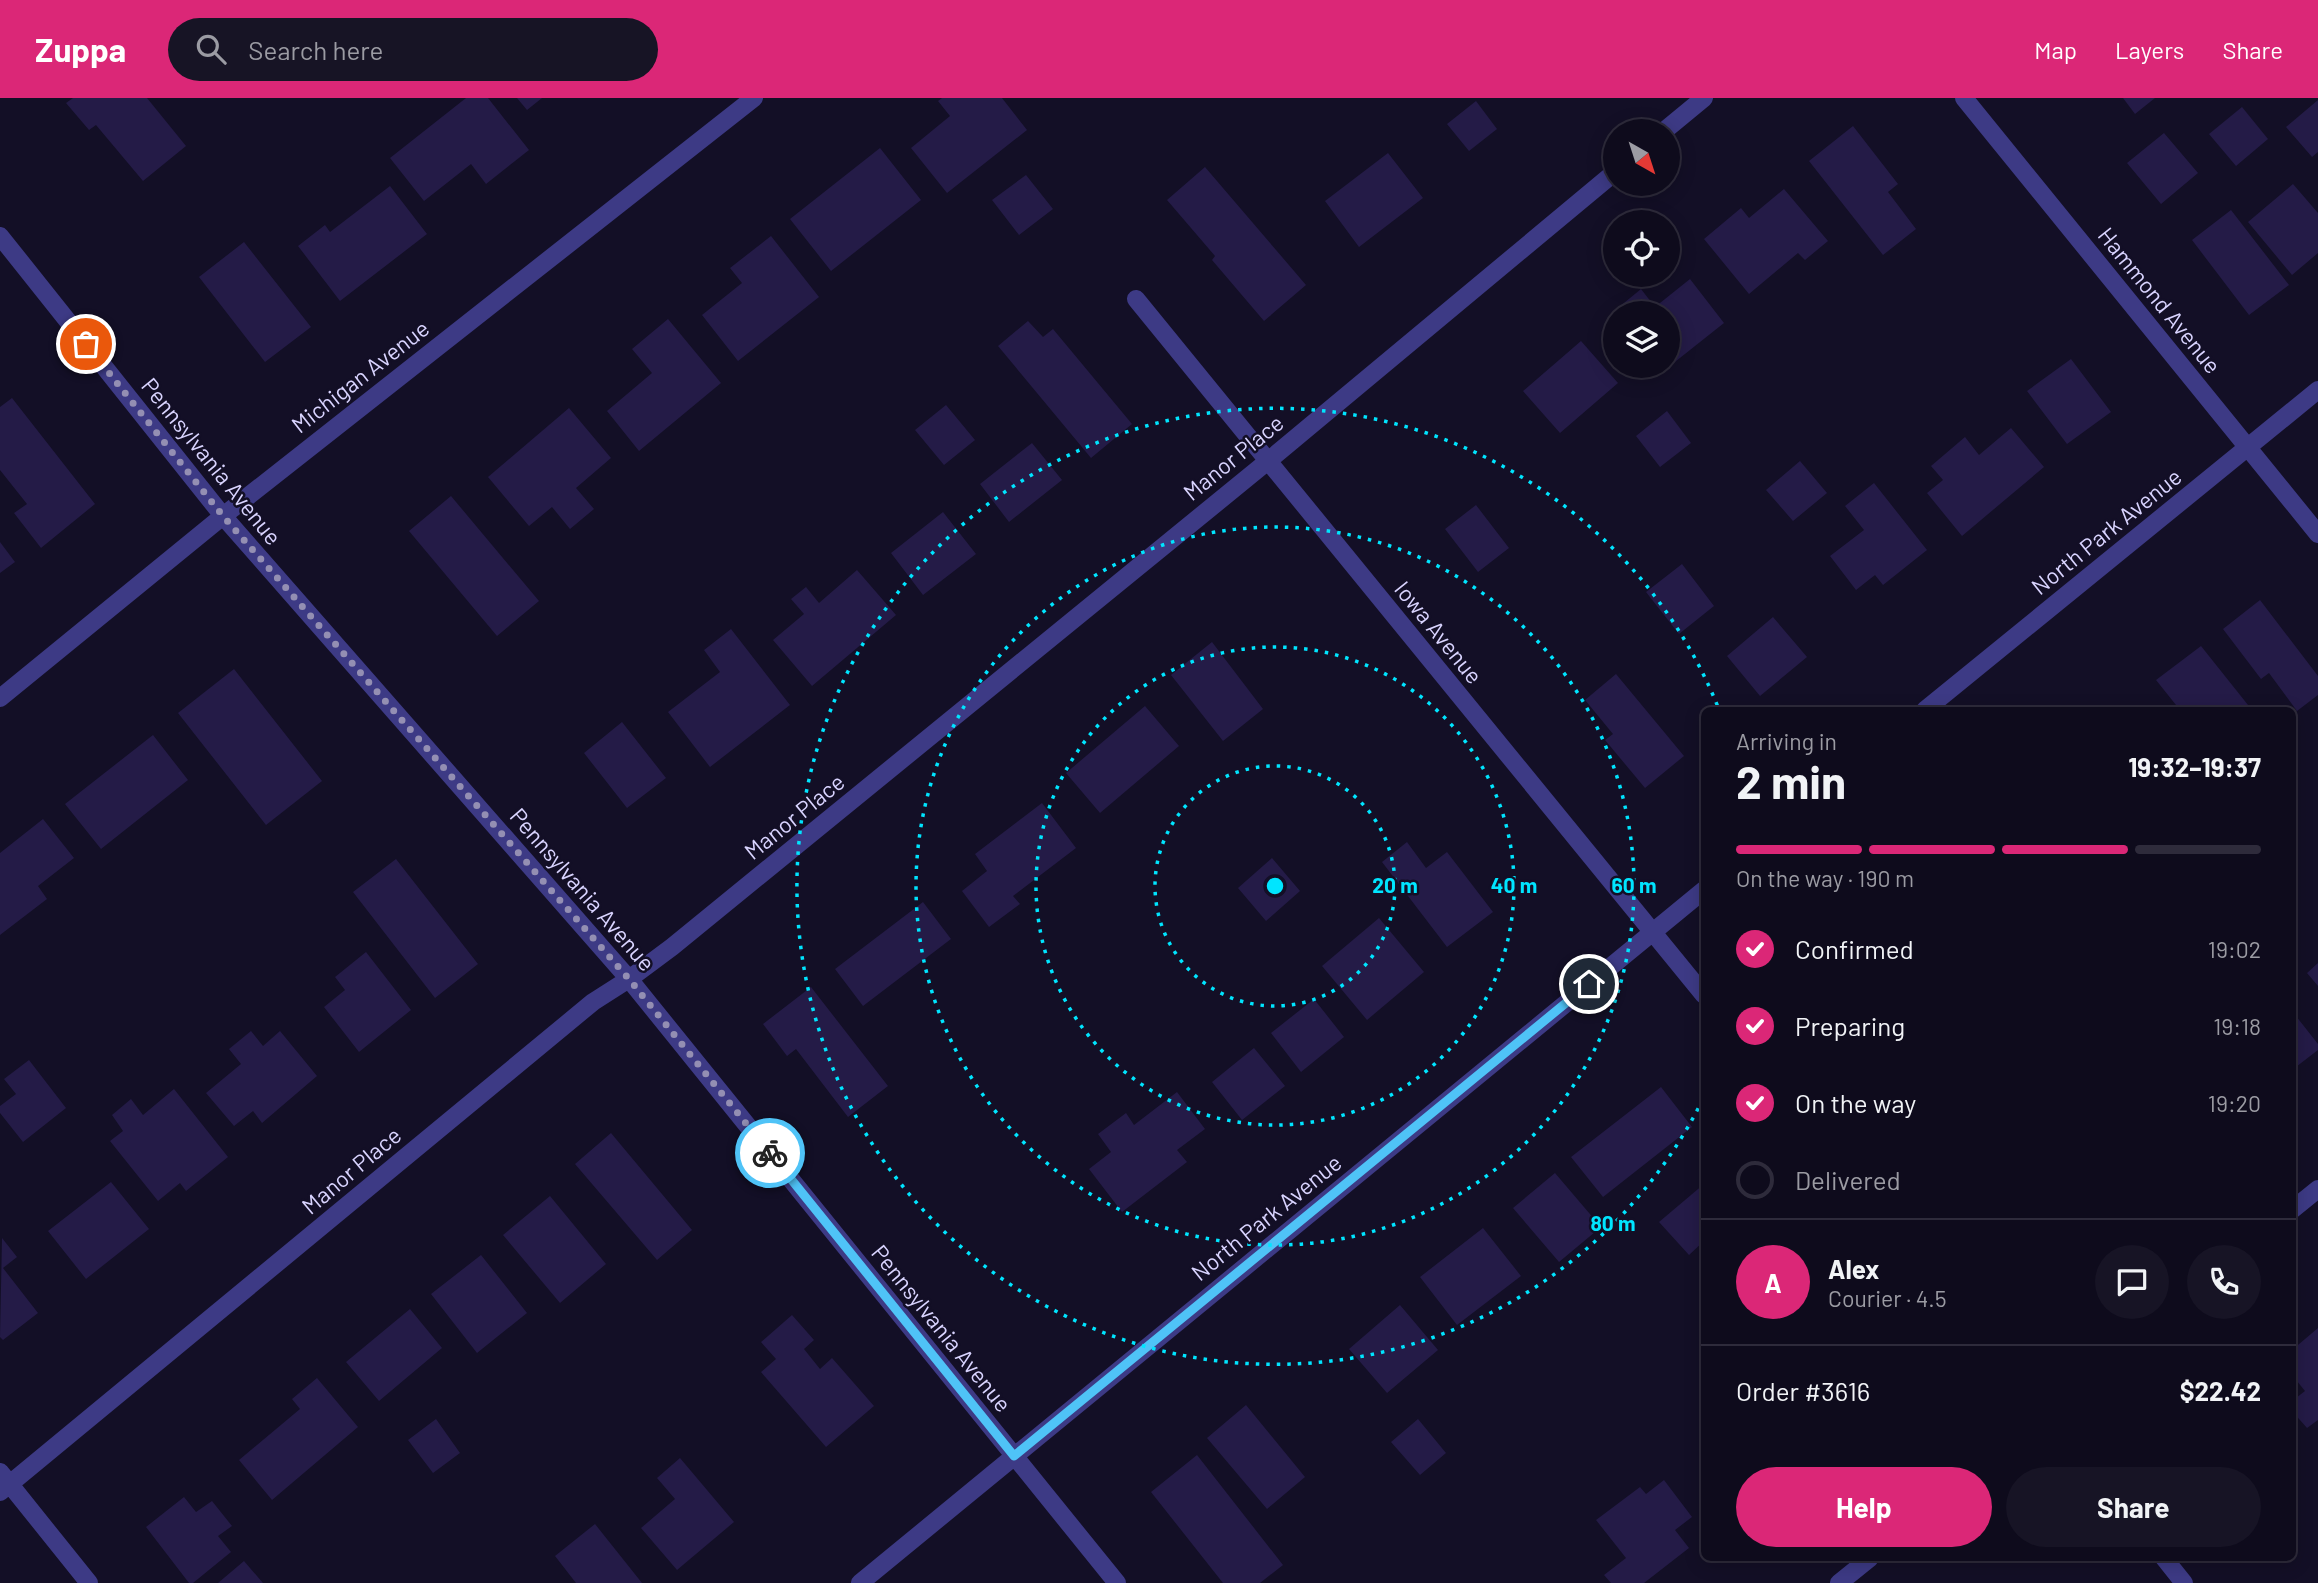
<!DOCTYPE html>
<html lang="en">
<head>
<meta charset="utf-8">
<style>
  :root { --surface:#0e0b1c; --page:#171425; --text:#f1f3f6; --muted:#9b9ba3; --line:#2e2b3b; --accent:#db2777 }
  body { margin:0; font-family:Barlow,sans-serif; background:var(--page); color:var(--text); height:100vh; display:flex; flex-direction:column; font-size:26px; white-space:nowrap }
  * { box-sizing:border-box; margin:0 }
  p { font-size:23px; color:var(--muted) }
  .icon { flex:none; width:38px; height:38px; fill:none; stroke:currentColor; stroke-width:2; stroke-linecap:round; stroke-linejoin:round }
  .map { position:relative; flex:1; overflow:hidden }
  .drawer { position:absolute; left:1701px; top:609px; width:595px; height:854px; display:flex; flex-direction:column; background:var(--surface); border-radius:10px; box-shadow:0 4px 18px #0003,0 0 0 2px var(--line) }
  .drawer>* { flex:none }
  .needle { width:46px; rotate:141deg }
  .tools { position:absolute; left:1603px; top:21px; display:grid; gap:14px }
  .tools a { display:grid; place-items:center; width:77px; height:77px; border-radius:50%; background:var(--surface); box-shadow:0 4px 18px #0003,0 0 0 2px var(--line); font-size:35px }
  .pin { position:absolute; display:grid; place-items:center; width:60px; height:60px; color:#fff; margin:-30px; border:4px solid #fff; border-radius:50%; box-shadow:0 2px 7px #0007 }
  .courier { position:absolute; display:grid; place-items:center; width:70px; height:70px; margin:-35px; border:5px solid #4fc3f7; border-radius:50%; background:#fff; color:#222; box-shadow:0 2px 9px #0007 }
  .overview em { font-style:normal; font-weight:700 }
  .overview div { display:flex; flex-direction:column-reverse }
  .overview { display:flex; align-items:center; justify-content:space-between; height:119px; padding:0 35px }
  h1 { font-size:46px; font-weight:700; line-height:52px }
  .bar { display:grid; grid-template-columns:repeat(4,1fr); gap:10px 7px; align-content:center; height:84px; padding:0 35px }
  .bar i { height:9px; border-radius:5px; background:var(--line) }
  .bar .active { background:var(--accent) }
  .bar p { grid-column:span 4 }
  .line { display:flex; align-items:center; gap:18px; padding:0 35px; border-top:2px solid var(--line) }
  .line div { flex:1 }
  .round { display:grid; place-items:center; flex:none; width:74px; height:74px; border-radius:37px; background:var(--page) }
  ol { padding:0 35px; list-style:none }
  li { display:flex; align-items:center; gap:21px; height:77px }
  li p { margin-inline-start:auto }
  li .icon { padding:7px; border-radius:50%; background:var(--accent); color:#fff; stroke-width:4 }
  li:last-child { color:var(--muted) }
  li i { width:38px; height:38px; border:4px solid var(--line); border-radius:50% }
  .action { display:flex; gap:14px; margin-top:auto; padding:14px 35px }
  .action a { flex:1; height:80px; border-radius:42px; background:var(--accent); color:#fff; font-size:28px; font-weight:700; line-height:80px; text-align:center }
  .action a+a { background:var(--page); color:var(--text) }
  header { display:flex; align-items:center; gap:42px; box-sizing:border-box; height:98px; padding:0 35px; background:var(--accent); color:#fff }
  header strong { font-size:33px }
  nav { display:flex; gap:38px; margin-inline-start:auto; font-size:24px }
  .search { width:490px; height:63px; background:var(--page); display:flex; align-items:center; gap:18px; box-sizing:border-box; padding:0 24px; border-radius:38px; color:var(--muted); font-size:26px }
  .map>svg:first-child { display:block }
  .building { fill:#241b47 }
  .lines { fill:none; stroke-linecap:round; stroke-linejoin:round }
  .minor { stroke:#3d3a85; stroke-width:18 }
  .done { stroke:#948fb3; stroke-width:7; stroke-dasharray:0 12.6 }
  .route { stroke:#4fc3f7; stroke-width:9 }
  .ring { fill:none; stroke:#00e5ff; stroke-width:3.5; stroke-dasharray:3.5 7 }
  .labels { text-anchor:middle; dominant-baseline:central; stroke-width:5; stroke-linejoin:round; paint-order:stroke }
  .street-label { font-size:23px; fill:#d9d4ff; stroke:#130f26 }
  .centre { fill:#00e5ff; stroke:#130f26; stroke-width:3.5 }
  .ring-label { font-size:21px; text-anchor:middle; font-weight:bold; fill:#00e5ff; stroke:#130f26; stroke-width:5; stroke-linejoin:round; paint-order:stroke }
</style>
</head>
<body>
<header>
<strong>Zuppa</strong>
<div class="search"><svg class="icon" aria-label="search" viewBox="0 0 24 24"><circle cx="10" cy="10" r="6"/><path d="M15 15l6 6"/></svg>Search here</div>
<nav><a>Map</a><a>Layers</a><a>Share</a></nav>
</header>
<div class="map">
<svg width="2318" height="1485" viewBox="0 0 2318 1485">
  <rect width="100%" height="100%" fill="#130f26"/>
  <path class="building" d="M73,0H147L186,48L143,83L96,27L89,32L66,5Z
    M466,0H488L529,52L486,86L471,66L424,103L390,60Z
    M517,0H542L527,12Z
    M942,0H1002L1027,32L947,95L911,50L950,18L938,3Z
    M2123,0H2155L2135,16Z
    M2318,2V54L2312,59L2286,29Z
    M1476,3L1497,31L1469,53L1447,26Z
    M2242,9L2268,41L2236,68L2209,36Z
    M1853,28L1898,86L1888,94L1916,131L1883,157L1809,63Z
    M2164,35L2198,75L2161,106L2127,65Z
    M880,50L921,102L831,173L790,121Z
    M1388,55L1423,100L1359,149L1325,103Z
    M1205,69L1306,187L1264,223L1212,162L1215,158L1167,102Z
    M1026,77L1053,111L1019,137L992,102Z
    M2293,86L2318,115V155L2292,177L2248,124Z
    M390,88L427,136L340,203L298,148L325,127L330,134Z
    M1784,91L1828,143L1805,162L1798,155L1749,196L1704,141L1741,110L1749,120Z
    M2231,112L2289,187L2249,217L2192,142Z
    M771,138L819,199L738,263L702,217L742,185L730,170Z
    M244,144L311,229L265,264L199,179Z
    M1690,181L1724,225L1661,275L1655,268H1668V215L1613,214L1641,191L1655,209Z
    M668,221L721,285L639,353L607,313L652,275L632,251Z
    M1028,223L1043,239L1053,231L1132,326L1091,360L998,248Z
    M1581,243L1618,285L1560,335L1523,293Z
    M2071,261L2111,314L2067,346L2027,293Z
    M12,300L95,406L41,450L14,415L27,406L0,372V309Z
    M946,307L975,342L944,367L915,332Z
    M569,310L611,360L576,390L594,411L570,431L552,409L529,428L488,379Z
    M1667,313L1691,345L1660,369L1636,338Z
    M2011,330L2044,369L1962,438L1927,395L1943,382L1931,368L1965,339L1979,357Z
    M1032,345L1062,382L1009,424L980,386Z
    M1800,363L1827,395L1793,423L1766,392Z
    M1874,385L1927,452L1883,487L1875,477L1856,492L1830,458L1864,432L1845,408Z
    M451,398L539,503L497,538L409,433Z
    M1476,407L1509,450L1478,474L1445,431Z
    M943,414L976,456L923,497L891,455Z
    M0,444L15,464L0,475Z
    M1682,466L1714,508L1679,536L1646,494Z
    M857,472L896,517L812,588L773,542L804,516L791,501L806,489L819,505Z
    M2260,502L2318,578V597L2297,613L2269,575L2261,581L2223,531Z
    M1773,519L1807,559L1760,598L1727,558Z
    M731,531L790,607L710,669L668,614L720,574L704,552Z
    M1212,544L1263,611L1223,643L1171,577Z
    M2201,548L2252,612H2180L2156,582Z
    M234,571L322,683L266,727L178,615Z
    M1616,576L1684,658L1645,690L1605,642L1613,636L1585,602Z
    M1145,608L1179,648L1100,715L1066,675Z
    M622,624L666,680L627,710L584,655Z
    M153,637L188,682L101,751L65,706Z
    M1042,705L1076,750L1013,798L1020,806L989,829L962,793L987,773L975,756Z
    M43,721L74,760L38,788L47,801L0,837V755Z
    M1407,744L1426,770L1447,754L1493,814L1447,849L1382,764Z
    M1272,760L1300,793L1266,823L1238,790Z
    M396,761L478,866L435,900L353,794Z
    M923,804L951,841L863,908L835,871Z
    M1379,820L1424,874L1367,922L1322,868Z
    M366,854L411,912L359,954L324,909L345,892L335,879Z
    M2318,865V888L2307,875Z
    M811,889L888,988L848,1019L796,951L787,958L763,926Z
    M1314,901L1344,939L1301,974L1271,935Z
    M2292,913L2318,946V952L2292,972Z
    M251,933L263,948L280,933L317,978L262,1025L253,1013L234,1028L206,995L241,966L229,951Z
    M1254,950L1285,988L1242,1022L1212,984Z
    M29,962L66,1010L23,1044L0,1015V1008L16,996L4,981Z
    M1661,989L1692,1029L1603,1099L1571,1059Z
    M174,991L228,1059L186,1093L180,1085L158,1103L110,1043L123,1033L112,1017L131,1001L143,1017Z
    M1177,994L1205,1031L1177,1052L1187,1064L1122,1114L1089,1071L1111,1054L1098,1036L1126,1015L1134,1027Z
    M611,1035L692,1132L657,1162L575,1066Z
    M1555,1075L1601,1129L1559,1164L1513,1110Z
    M111,1084L149,1131L86,1181L48,1133Z
    M1704,1086V1143L1689,1157L1659,1124Z
    M550,1098L606,1166L560,1205L503,1137Z
    M1483,1130L1521,1178L1457,1227L1420,1179Z
    M2,1140L17,1159L3,1170L38,1215L3,1242L0,1239Z
    M481,1157L527,1215L477,1255L431,1196Z
    M1400,1207L1438,1252L1387,1295L1349,1251Z
    M410,1211L442,1250L379,1303L346,1264Z
    M792,1217L814,1242L804,1251L820,1271L832,1260L874,1308L826,1349L761,1274L776,1261L761,1244Z
    M2318,1230V1322L2307,1330L2292,1313V1303L2305,1293L2292,1277V1252Z
    M317,1280L358,1329L272,1402L239,1362L300,1311L292,1301Z
    M1246,1307L1305,1379L1267,1411L1207,1340Z
    M436,1321L460,1355L433,1375L408,1342Z
    M1418,1321L1446,1355L1420,1377L1391,1344Z
    M1197,1357L1283,1467L1260,1485H1223L1151,1394Z
    M680,1360L734,1424L677,1472L641,1430L675,1401L657,1380Z
    M1664,1382L1692,1419L1675,1432L1689,1450L1644,1485H1611L1604,1477L1626,1460L1596,1422L1640,1389L1646,1396Z
    M184,1399L196,1414L212,1403L232,1428L218,1438L231,1454L193,1485H189L146,1429Z
    M595,1426L642,1485H576L555,1458Z
    M244,1463L263,1485H218Z"/>
  <g class="lines">
    <path class="minor" d="M1964,0L2318,436
      M1664,33L1704,0
      M0,138L223,418L629,881L1117,1485
      M1136,201L1704,897
      M0,600L223,418L754,0
      M1925,612L2318,292
      M2292,1112L2318,1091
      M0,1374L89,1485
      M0,1394L593,904L629,881L672,849L1268,363L1615,74
      M2164,1460L2184,1485
      M860,1485L1704,792
      M1839,1485L1870,1460"/>
  </g>
  <g class="lines">
    <path class="done" d="M86,246L223,418L629,881L770,1055"/>
    <path class="route" d="M770,1055L1014,1358L1589,886"/>
  </g>
  <g class="ring">
    <circle cx="1275" cy="788" r="120"/>
    <circle cx="1275" cy="788" r="239"/>
    <circle cx="1275" cy="788" r="359"/>
    <path d="M1703 1001A478 478 0 1 1 1718 609"/>
  </g>
  <g class="labels">
    <g class="street-label">
      <text transform="translate(2160 202) rotate(51)">Hammond Avenue</text>
      <text transform="translate(360 278) rotate(-38)">Michigan Avenue</text>
      <text transform="translate(1233 359) rotate(-39)">Manor Place</text>
      <text transform="translate(212 363) rotate(51)">Pennsylvania Avenue</text>
      <text transform="translate(2106 433) rotate(-39)">North Park Avenue</text>
      <text transform="translate(1439 534) rotate(51)">Iowa Avenue</text>
      <text transform="translate(794 718) rotate(-39)">Manor Place</text>
      <text transform="translate(583 791) rotate(49)">Pennsylvania Avenue</text>
      <text transform="translate(351 1072) rotate(-40)">Manor Place</text>
      <text transform="translate(1266 1119) rotate(-39)">North Park Avenue</text>
      <text transform="translate(942 1230) rotate(51)">Pennsylvania Avenue</text>
    </g>
  </g>
  <circle cx="1275" cy="788" r="10" class="centre"/>
  <g class="ring-label">
    <text x="1395" y="795">20 m</text>
    <text x="1514" y="795">40 m</text>
    <text x="1634" y="795">60 m</text>
    <text x="1613" y="1133">80 m</text>
  </g>
</svg>
<div class="tools">
<a><svg class="needle" viewBox="-14 -14 28 28"><path d="M0-13l5 13h-10z" fill="#e53935"/><path d="M0 13l5-13h-10z" fill="#9b9ba3"/></svg></a>
<a><svg class="icon" aria-label="locate" viewBox="0 0 24 24"><circle cx="12" cy="12" r="6"/><path d="M12 2v4M12 18v4M2 12h4M18 12h4"/></svg></a>
<a><svg class="icon" aria-label="layers" viewBox="0 0 24 24"><path d="M12 4l9 5-9 5-9-5zM3 14l9 5 9-5"/></svg></a>
</div>
<div class="pin" style="left:86px;top:246px;background:#ea580c"><svg class="icon" aria-label="bag" viewBox="0 0 24 24"><path d="M5 8h14l-1 12H6zM9 8a3 3 0 0 1 6 0"/></svg></div>
<div class="pin" style="left:1589px;top:886px;background:#1f2937"><svg class="icon" aria-label="home" viewBox="0 0 24 24"><path d="M3 11l9-7 9 7M6 9v11h12V9"/></svg></div>
<div class="courier" style="left:770px;top:1055px"><svg class="icon" aria-label="bike" viewBox="0 0 24 24"><circle cx="6" cy="16" r="4"/><circle cx="18" cy="16" r="4"/><path d="M6 16l4-8h5l3 8M10 8l3 8H6M13 5h3"/></svg></div>
<section class="drawer">
<div class="overview"><div><h1>2 min</h1><p>Arriving in</p></div><em>19:32–19:37</em></div>
<div class="bar"><i class="active"></i><i class="active"></i><i class="active"></i><i></i><p>On the way · 190 m</p></div>
<ol>
<li><svg class="icon" aria-label="check" viewBox="0 0 24 24"><path d="M5 12l5 5 9-10"/></svg>Confirmed<p>19:02</p></li>
<li><svg class="icon" aria-label="check" viewBox="0 0 24 24"><path d="M5 12l5 5 9-10"/></svg>Preparing<p>19:18</p></li>
<li><svg class="icon" aria-label="check" viewBox="0 0 24 24"><path d="M5 12l5 5 9-10"/></svg>On the way<p>19:20</p></li>
<li><i></i>Delivered</li>
</ol>
<div class="line" style="height:126px"><b class="round" style="background:var(--accent);color:#fff">A</b><div><b>Alex</b><p>Courier · 4.5</p></div><a class="round"><svg class="icon" aria-label="chat" viewBox="0 0 24 24"><path d="M4 5h16v11H9l-5 4z"/></svg></a><a class="round"><svg class="icon" aria-label="phone" viewBox="0 0 24 24"><path d="M5 4h4l2 5-3 2q2 4 5 5l2-3 5 2v4C11 20 4 13 5 4z"/></svg></a></div>
<div class="line" style="height:91px"><div>Order #3616</div><b>$22.42</b></div>
<div class="action"><a>Help</a><a>Share</a></div>
</section>
</div>
</body>
</html>
